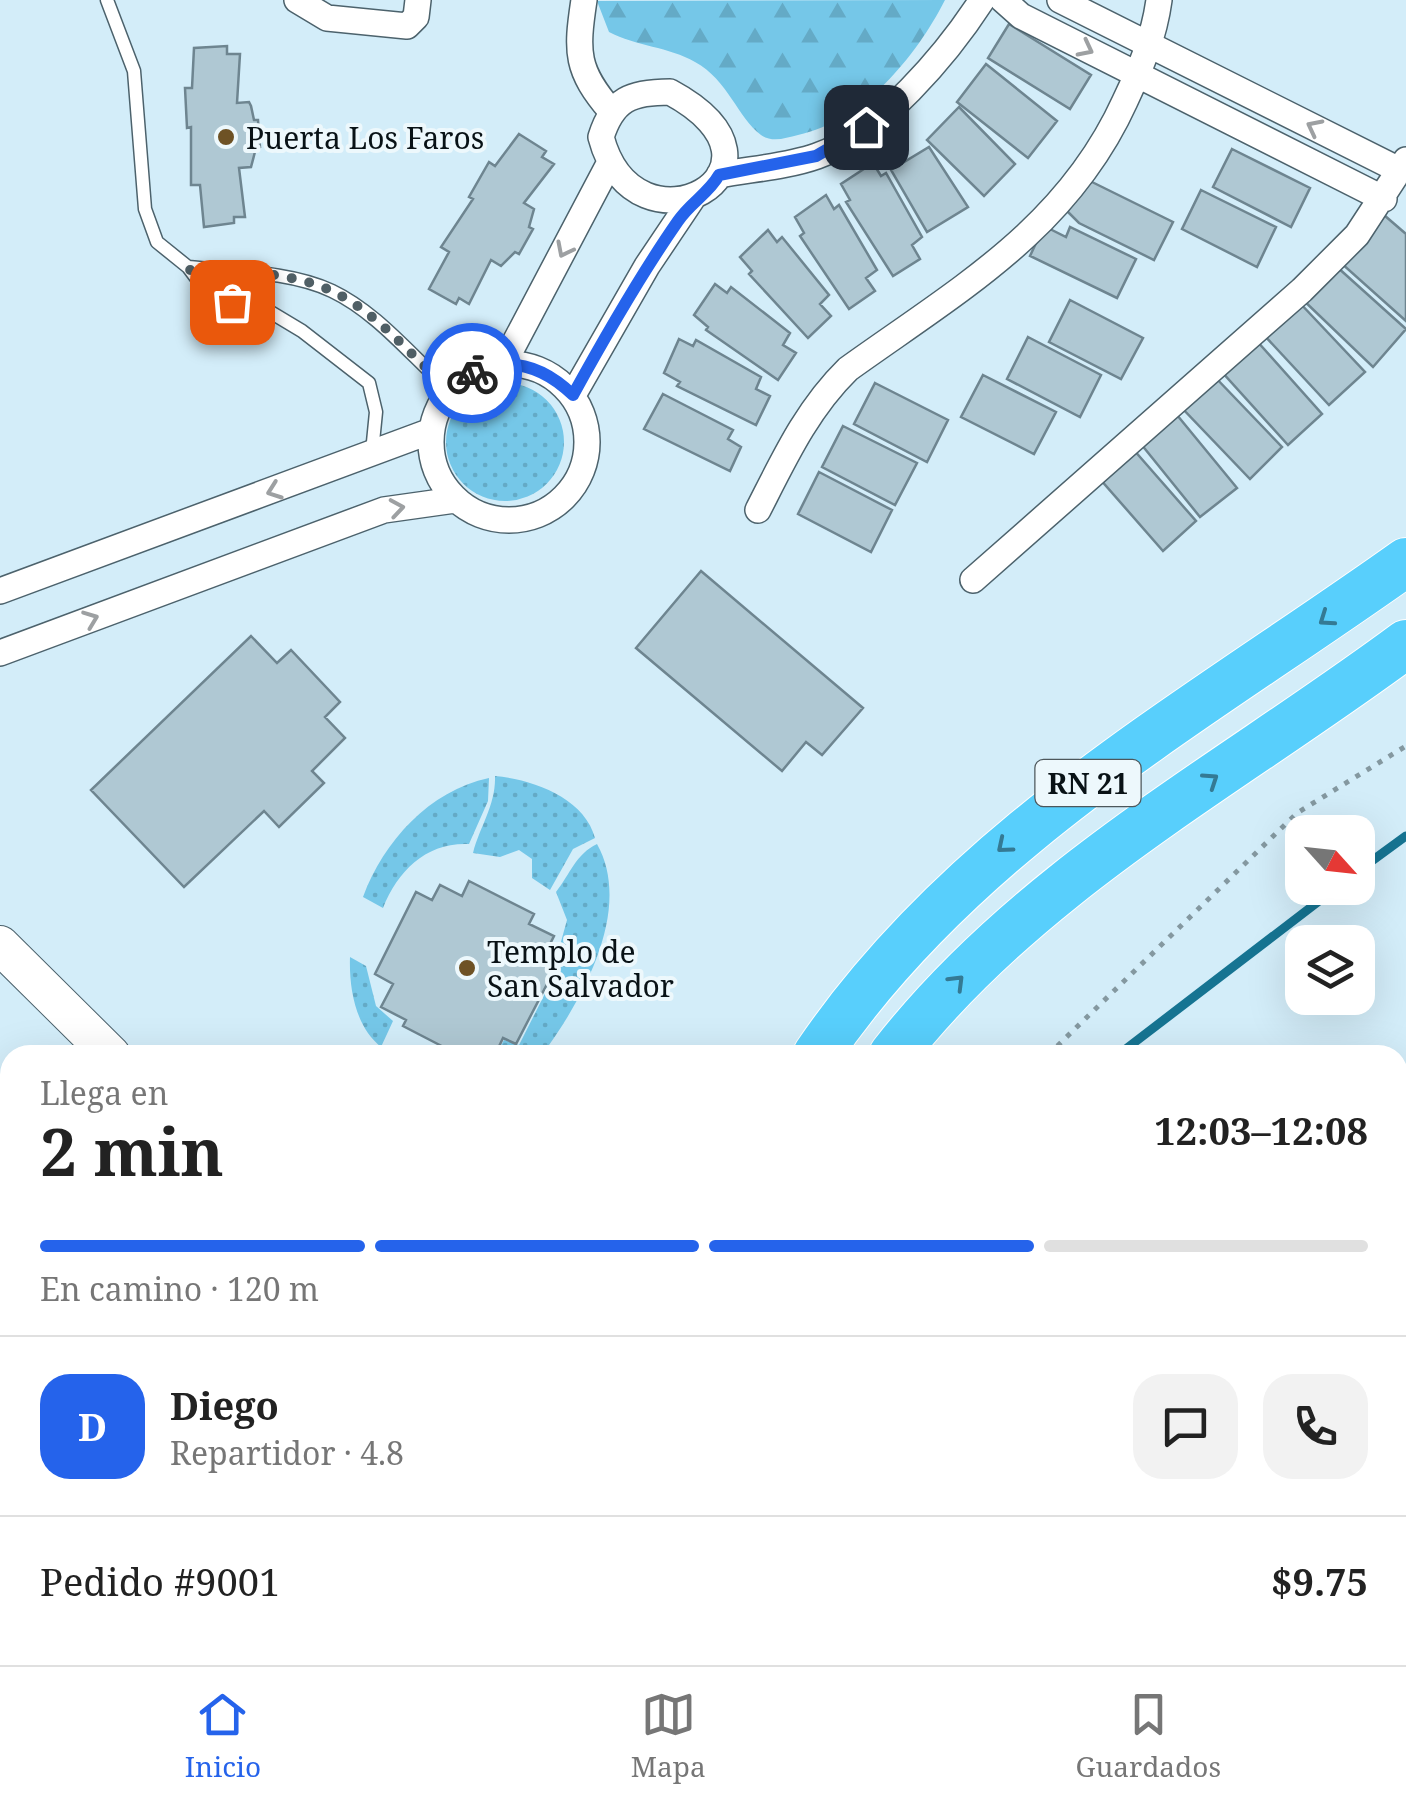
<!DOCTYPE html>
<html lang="es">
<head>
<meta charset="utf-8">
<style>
  :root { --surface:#fff; --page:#f2f2f2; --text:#222; --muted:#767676; --line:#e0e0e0; --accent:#2563eb }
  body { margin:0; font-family:"Noto Serif",serif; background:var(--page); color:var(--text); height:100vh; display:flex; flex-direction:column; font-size:38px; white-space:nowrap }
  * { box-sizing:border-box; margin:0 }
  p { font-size:32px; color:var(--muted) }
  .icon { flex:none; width:55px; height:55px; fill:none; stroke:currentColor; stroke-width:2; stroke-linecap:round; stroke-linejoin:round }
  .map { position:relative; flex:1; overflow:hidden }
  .panel { position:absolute; left:0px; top:1045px; width:1408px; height:620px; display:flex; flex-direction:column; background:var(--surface); border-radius:30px 30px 0 0; box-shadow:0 10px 40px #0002 }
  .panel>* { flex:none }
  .needle { width:65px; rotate:117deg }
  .tools { position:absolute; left:1285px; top:815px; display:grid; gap:20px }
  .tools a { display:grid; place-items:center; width:90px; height:90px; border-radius:20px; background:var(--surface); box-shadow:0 10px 40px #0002; font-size:50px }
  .pin { position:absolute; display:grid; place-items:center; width:85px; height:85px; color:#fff; margin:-42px; border-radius:20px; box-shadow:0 5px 15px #0006 }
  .courier { position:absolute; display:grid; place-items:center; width:100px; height:100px; margin:-50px; border:8px solid #2563eb; border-radius:50%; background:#fff; color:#222; box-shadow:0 2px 12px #0007 }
  .summary em { font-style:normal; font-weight:700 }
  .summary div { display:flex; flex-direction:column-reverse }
  .summary { display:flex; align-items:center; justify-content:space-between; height:170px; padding:0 40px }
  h1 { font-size:65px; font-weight:700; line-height:75px }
  .bar { display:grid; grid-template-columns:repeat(4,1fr); gap:15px 10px; align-content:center; height:120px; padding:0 40px }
  .bar i { height:12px; border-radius:8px; background:var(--line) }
  .bar .selected { background:var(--accent) }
  .bar p { grid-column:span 4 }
  .line { display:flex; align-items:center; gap:25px; padding:0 40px; border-top:2px solid var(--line) }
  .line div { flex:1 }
  .round { display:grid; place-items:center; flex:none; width:105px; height:105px; border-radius:30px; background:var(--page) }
  .tab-bar { display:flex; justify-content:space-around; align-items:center; height:140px; border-top:2px solid var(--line); background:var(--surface); font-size:28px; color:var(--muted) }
  .tab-bar a { display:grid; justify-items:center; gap:5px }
  .tab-bar .selected { color:var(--accent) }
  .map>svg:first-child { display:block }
  .grass { fill:url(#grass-dots) }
  .forest { fill:url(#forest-firs) }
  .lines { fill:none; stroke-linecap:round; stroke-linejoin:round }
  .stream { stroke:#167492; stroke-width:9 }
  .building { fill:#afc8d3; stroke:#6e8590; stroke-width:2.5 }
  .lane-casing { stroke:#4c626c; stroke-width:15 }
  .street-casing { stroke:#4c626c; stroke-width:28 }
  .secondary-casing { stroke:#4c626c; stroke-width:40 }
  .highway-casing { stroke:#fff; stroke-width:50 }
  .path { stroke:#8498a0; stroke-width:5; stroke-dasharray:5 8; stroke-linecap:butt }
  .lane { stroke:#fff; stroke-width:12 }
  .street { stroke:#fff; stroke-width:25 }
  .secondary { stroke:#fff; stroke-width:38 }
  .highway { stroke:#58cffc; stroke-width:48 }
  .oneway { stroke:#9da0a2 }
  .oneway2 { stroke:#347a94 }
  .done { stroke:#505f65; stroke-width:10; stroke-dasharray:0 18 }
  .route { stroke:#2563eb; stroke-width:12 }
  .poi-dot { fill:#6e5225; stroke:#edf8fc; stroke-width:4 }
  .labels { text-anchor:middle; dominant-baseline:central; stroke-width:8; stroke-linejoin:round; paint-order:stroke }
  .shield { fill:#edf8fc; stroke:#4d575b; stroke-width:2.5 }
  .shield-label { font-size:28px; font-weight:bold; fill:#091216 }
  .poi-label { font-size:30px; fill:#091216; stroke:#edf8fc; text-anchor:start }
</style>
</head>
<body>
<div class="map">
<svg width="1406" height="1665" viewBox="0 0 1406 1665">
  <defs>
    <pattern id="grass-dots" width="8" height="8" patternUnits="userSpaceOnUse" patternTransform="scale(2.5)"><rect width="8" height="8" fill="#75c7e8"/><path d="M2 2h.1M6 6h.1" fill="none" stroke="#64aac6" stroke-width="1.8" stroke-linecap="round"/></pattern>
    <pattern id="forest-firs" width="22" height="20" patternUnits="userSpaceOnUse" patternTransform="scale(2.5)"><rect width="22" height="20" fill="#75c7e8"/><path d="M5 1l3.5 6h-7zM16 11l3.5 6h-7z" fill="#64aac6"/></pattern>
  </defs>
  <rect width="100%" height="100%" fill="#d3edf9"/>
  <path class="grass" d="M446 442a59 59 0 1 1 118 0a59 59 0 1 1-118 0Z
    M495,776C532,779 585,798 595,838L573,849L550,890L532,878V859L519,850L500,857L473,853C480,826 496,805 495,776Z
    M489,778L488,801L469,844C427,842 398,870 383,908L363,897C384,841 429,791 489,778Z
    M597,844C634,910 581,1002 542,1055H496L504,1040L519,1045L565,954L559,949L567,920L556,892C570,874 576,854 597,844Z
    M350,957L366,966L376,1006L393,1021L381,1047C355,1026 349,988 350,957Z"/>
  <path class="forest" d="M945,0C916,57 863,121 798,135C785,138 773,143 761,135C738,118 728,80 695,62C669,47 636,46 609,32L597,1Z"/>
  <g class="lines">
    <path class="stream" d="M1358,871L1406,836
      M1118,1055L1336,888
      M808,1665L809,1655"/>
  </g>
  <path class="building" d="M1009,24L1091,75L1070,109L988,58Z
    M227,46V54H240L237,103L249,102L251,106L254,120H258L260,147L256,148L251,167L239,168L245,217H234V223L204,227L200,185H191V127L187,128L185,88H192L194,48Z
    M986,64L1057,121L1028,158L957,102Z
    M959,107L1015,164L984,196L927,140Z
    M519,134L546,151L542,157L554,164L524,203L534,209L529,227L533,229L519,254L515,252L501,266L491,260L469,304L459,298L456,304L429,289L449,252L441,247L473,199L469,197L489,162L495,166Z
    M929,147L968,207L927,232L891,170Z
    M1232,149L1310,188L1291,227L1213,187Z
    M873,163L881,176L886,173L922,237L912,245L920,259L893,276L846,202L850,200L841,184Z
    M1092,182L1173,222L1154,260L1079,223L1066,210L1083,186Z
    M1201,190L1276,227L1257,267L1182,229Z
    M826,195L834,209L839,205L877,270L866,278L875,291L849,309L800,236L804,233L795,217Z
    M1384,215L1406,234V321L1341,263Z
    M1044,226L1066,237L1070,227L1136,259L1117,298L1030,256Z
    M768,230L777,242L782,237L829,295L820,304L831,316L808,338L749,274L752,271L740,257Z
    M1336,266L1406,329L1373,367L1300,297Z
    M715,284L727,293L731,287L790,333L783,345L796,353L778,380L706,330L708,327L694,315Z
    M1070,300L1143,338L1121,379L1049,342Z
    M1298,301L1365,372L1329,405L1263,334Z
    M1028,337L1101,375L1080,417L1007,379Z
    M679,339L693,346L696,340L761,377L756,389L770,396L756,425L677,386L680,382L664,373Z
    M1256,340L1322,414L1288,445L1222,372Z
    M983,375L1056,412L1034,454L961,417Z
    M1214,376L1282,447L1250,479L1182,408Z
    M875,383L948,420L927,462L854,424Z
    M663,394L733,430L728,439L741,447L730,471L644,429Z
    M1177,415L1237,488L1200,517L1141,444Z
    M843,426L917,463L895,505L822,467Z
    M1133,449L1196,521L1163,551L1100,479Z
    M819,472L892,510L871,552L798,514Z
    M701,571L863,708L822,755L806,742L782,771L636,648Z
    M251,636L277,663L291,650L340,702L325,717L345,738L312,771L324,783L279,827L264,811L184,887L91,790Z
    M469,881L534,914L529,924L554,936L546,952L560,959L516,1044L503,1038L495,1055L466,1047L459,1055L403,1026L406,1020L381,1007L393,984L375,974L416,892L432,900L440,885L462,896Z
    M469,881L534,914L529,924L554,936L546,952L560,959L516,1044L503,1038L495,1055L466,1047L459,1055L403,1026L406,1020L381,1007L393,984L375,974L416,892L432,900L440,885L462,896Z
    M10,1194V1328L0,1334V1200Z
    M924,1655H1049L1060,1665H936Z"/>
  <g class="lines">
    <g class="lane-casing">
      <path id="lane" d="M107,0L134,71L145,209L157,242L188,267L203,287L233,302L272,313L302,331L369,383L376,412L372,452
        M188,267C235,272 289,271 332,291C378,313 412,357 450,390
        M1046,1655L1057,1665
        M870,1665L871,1655"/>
    </g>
    <g class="street-casing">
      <path id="street" d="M297,0L327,18L407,26L416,17L418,0
        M584,0C576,53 576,70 611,111
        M1003,0L1021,16L1384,199
        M1060,0L1401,171
        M670,92C813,169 635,266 601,137C613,99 631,92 670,92Z
        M719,175C750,169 786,167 817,156C880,134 947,54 982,0
        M504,363L609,164
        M431 442a78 78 0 1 1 156 0a78 78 0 1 1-156 0Z
        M573,395L647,266L692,199
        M758,510C784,459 807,409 848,369C958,290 1067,229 1125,101C1141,67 1154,37 1159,0
        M973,580L1302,290L1357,235L1406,160
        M0,591L431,431
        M0,653L384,510L455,500
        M1398,1501L1406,1497
        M1339,1655L1341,1665
        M376,1665L378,1655"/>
    </g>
    <g class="secondary-casing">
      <path id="secondary" d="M0,945L111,1055
        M1205,1655L1216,1665"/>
    </g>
    <g class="highway-casing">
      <path id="highway" d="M817,1055C964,838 1197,711 1406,562
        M893,1055C1029,880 1231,774 1406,644
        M608,1665L609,1655
        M665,1665L667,1655"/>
    </g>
    <path class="path" d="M1048,1055L1297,813L1406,746
      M1271,1655L1288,1665"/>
    <use href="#lane" class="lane"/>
    <use href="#street" class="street"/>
    <use href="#secondary" class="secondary"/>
    <use href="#highway" class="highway"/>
  </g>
  <defs><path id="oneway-chevron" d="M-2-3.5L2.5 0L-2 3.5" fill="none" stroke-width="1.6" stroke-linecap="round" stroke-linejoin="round" transform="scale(2.5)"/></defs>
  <g class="oneway">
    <use href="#oneway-chevron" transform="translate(1086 49) rotate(27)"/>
    <use href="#oneway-chevron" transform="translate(1314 127) rotate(-153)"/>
    <use href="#oneway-chevron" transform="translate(564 250) rotate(117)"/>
    <use href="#oneway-chevron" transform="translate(274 491) rotate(160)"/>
    <use href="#oneway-chevron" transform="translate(397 508) rotate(-9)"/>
    <use href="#oneway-chevron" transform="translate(91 619) rotate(-21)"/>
  </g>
  <g class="oneway2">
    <use href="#oneway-chevron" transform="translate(1326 619) rotate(145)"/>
    <use href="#oneway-chevron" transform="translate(1211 780) rotate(-34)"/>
    <use href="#oneway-chevron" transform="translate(1004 846) rotate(140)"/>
    <use href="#oneway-chevron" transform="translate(957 982) rotate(-45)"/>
  </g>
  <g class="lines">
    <path class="done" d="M232,302L203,287L188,267C235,272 289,271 332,291C378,313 412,357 450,390L472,373"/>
    <path class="route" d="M472,373C511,355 544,367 573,395C606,335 639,277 678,221C690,203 709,193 719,175L816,156L866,127"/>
  </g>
  <g class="poi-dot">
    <circle cx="226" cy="137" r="10"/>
    <circle cx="467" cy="968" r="10"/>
  </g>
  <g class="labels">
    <rect class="shield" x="1035.5" y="760" width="105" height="46" rx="8"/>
    <g class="shield-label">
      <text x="1088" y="783">RN 21</text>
    </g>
    <g class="poi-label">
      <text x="246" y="137">Puerta Los Faros</text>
      <text x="487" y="951">Templo de<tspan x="487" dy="34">San Salvador</tspan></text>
    </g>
  </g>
</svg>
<div class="tools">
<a><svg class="needle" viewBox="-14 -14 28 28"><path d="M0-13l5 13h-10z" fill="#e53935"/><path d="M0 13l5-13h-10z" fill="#767676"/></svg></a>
<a><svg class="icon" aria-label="layers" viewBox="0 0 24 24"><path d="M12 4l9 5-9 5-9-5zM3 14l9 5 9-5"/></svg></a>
</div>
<div class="pin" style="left:232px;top:302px;background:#ea580c"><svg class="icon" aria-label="bag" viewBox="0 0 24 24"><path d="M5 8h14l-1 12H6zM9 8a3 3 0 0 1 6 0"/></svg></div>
<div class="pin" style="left:866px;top:127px;background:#1f2937"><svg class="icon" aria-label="home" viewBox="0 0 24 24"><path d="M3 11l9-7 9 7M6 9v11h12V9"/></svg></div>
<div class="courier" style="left:472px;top:373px"><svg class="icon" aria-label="bike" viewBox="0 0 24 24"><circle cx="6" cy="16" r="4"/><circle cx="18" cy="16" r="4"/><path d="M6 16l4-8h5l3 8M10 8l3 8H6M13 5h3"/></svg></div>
<section class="panel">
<div class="summary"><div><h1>2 min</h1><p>Llega en</p></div><em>12:03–12:08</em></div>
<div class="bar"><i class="selected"></i><i class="selected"></i><i class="selected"></i><i></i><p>En camino · 120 m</p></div>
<div class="line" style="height:180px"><b class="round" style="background:var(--accent);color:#fff">D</b><div><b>Diego</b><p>Repartidor · 4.8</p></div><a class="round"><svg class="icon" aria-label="chat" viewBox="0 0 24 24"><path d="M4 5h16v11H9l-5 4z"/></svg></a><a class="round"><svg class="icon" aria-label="phone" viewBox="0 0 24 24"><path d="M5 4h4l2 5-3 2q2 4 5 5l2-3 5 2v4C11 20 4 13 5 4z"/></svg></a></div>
<div class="line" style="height:130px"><div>Pedido #9001</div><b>$9.75</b></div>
</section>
</div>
<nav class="tab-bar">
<a class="selected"><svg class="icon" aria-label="home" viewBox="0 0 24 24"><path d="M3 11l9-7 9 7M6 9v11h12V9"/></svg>Inicio</a>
<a><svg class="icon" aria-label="map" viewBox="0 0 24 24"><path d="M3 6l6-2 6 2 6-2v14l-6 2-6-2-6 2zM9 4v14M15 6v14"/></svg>Mapa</a>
<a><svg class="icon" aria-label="saved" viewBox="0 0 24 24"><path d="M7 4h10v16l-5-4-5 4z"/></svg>Guardados</a>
</nav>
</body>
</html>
